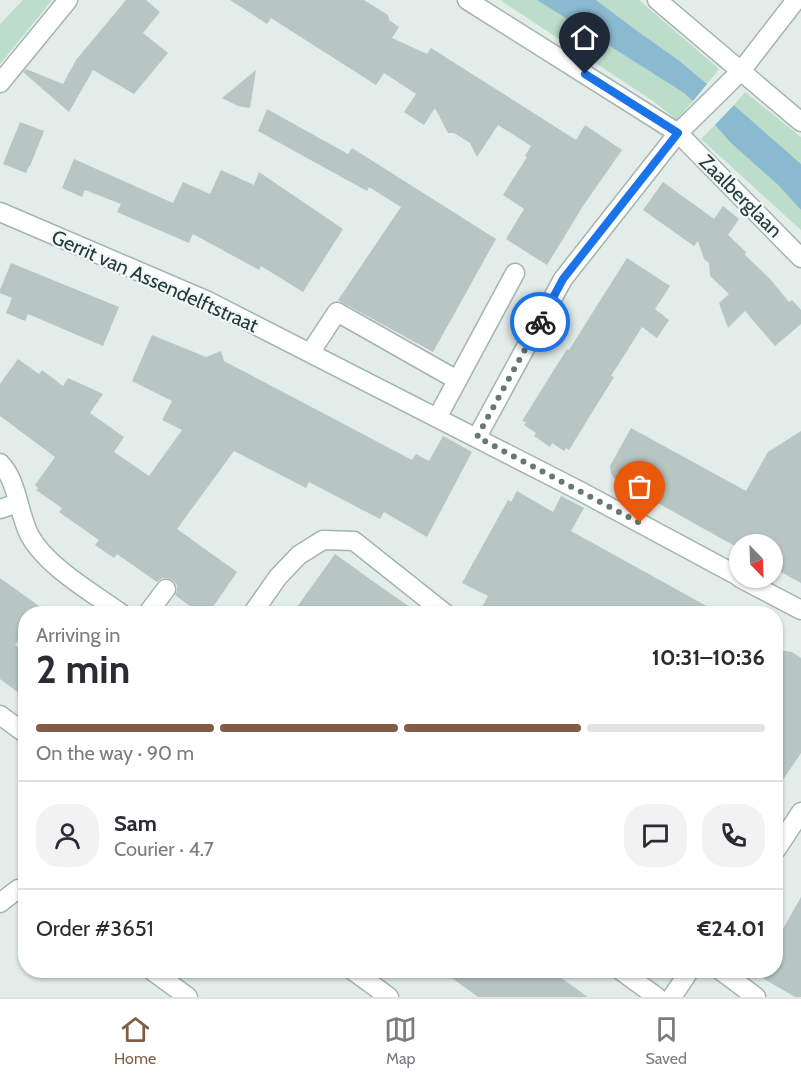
<!DOCTYPE html>
<html lang="en">
<head>
<meta charset="utf-8">
<style>
  :root { --surface:#fff; --page:#f2f2f3; --text:#2b2b33; --muted:#7c7c81; --line:#e1e1e2; --accent:#835c45 }
  body { margin:0; font-family:Cabin,sans-serif; background:var(--page); color:var(--text); height:100vh; display:flex; flex-direction:column; font-size:22px; white-space:nowrap }
  * { box-sizing:border-box; margin:0 }
  p { font-size:20px; color:var(--muted) }
  .icon { flex:none; width:33px; height:33px; fill:none; stroke:currentColor; stroke-width:2; stroke-linecap:round; stroke-linejoin:round }
  .map { position:relative; flex:1; overflow:hidden }
  .details { position:absolute; left:18px; top:606px; width:765px; height:372px; display:flex; flex-direction:column; background:var(--surface); border-radius:24px; box-shadow:0 2px 4px #0004 }
  .details>* { flex:none }
  .needle { width:39px; rotate:157deg }
  .fabs { position:absolute; left:729px; top:534px; display:grid; gap:12px }
  .fabs a { display:grid; place-items:center; width:54px; height:54px; border-radius:50%; background:var(--surface); box-shadow:0 2px 4px #0004; font-size:30px }
  .pin { position:absolute; display:grid; place-items:center; width:51px; height:51px; color:#fff; margin:-62px -26px; border-radius:50% 50% 50% 0; rotate:-45deg; box-shadow:0 0 6px #0007 }
  .pin .icon { rotate:45deg }
  .courier { position:absolute; display:grid; place-items:center; width:60px; height:60px; margin:-30px; border:4px solid #1a73e8; border-radius:50%; background:#fff; color:#222; box-shadow:0 2px 8px #0007 }
  .head em { font-style:normal; font-weight:800 }
  .head div { display:flex; flex-direction:column-reverse }
  .head { display:flex; align-items:center; justify-content:space-between; height:102px; padding:0 18px }
  h1 { font-size:39px; font-weight:800; line-height:45px }
  .bar { display:grid; grid-template-columns:repeat(4,1fr); gap:9px 6px; align-content:center; height:72px; padding:0 18px }
  .bar i { height:8px; border-radius:4px; background:var(--line) }
  .bar .selected { background:var(--accent) }
  .bar p { grid-column:span 4 }
  .line { display:flex; align-items:center; gap:15px; padding:0 18px; border-top:2px solid var(--line) }
  .line div { flex:1 }
  .round { display:grid; place-items:center; flex:none; width:63px; height:63px; border-radius:24px; background:var(--page) }
  .tab-bar { display:flex; justify-content:space-around; align-items:center; height:84px; border-top:2px solid var(--line); background:var(--surface); font-size:16px; color:var(--muted) }
  .tab-bar a { display:grid; justify-items:center; gap:3px }
  .tab-bar .selected { color:var(--accent) }
  .map>svg:first-child { display:block }
  .green { fill:#bbddc9 }
  .water { fill:#8abad0 }
  .building { fill:#b7c6c2 }
  .lines { fill:none; stroke-linecap:round; stroke-linejoin:round }
  .minor-casing { stroke:#a5b4b1; stroke-width:21 }
  .minor { stroke:#fff; stroke-width:18 }
  .done { stroke:#657a77; stroke-width:6; stroke-dasharray:0 10.8 }
  .route { stroke:#1a73e8; stroke-width:8 }
  .labels { text-anchor:middle; dominant-baseline:central; stroke-width:4.5; stroke-linejoin:round; paint-order:stroke }
  .street-label { font-size:20px; fill:#223c39; stroke:#f2f8f6 }
</style>
</head>
<body>
<div class="map">
<svg width="801" height="997" viewBox="0 0 801 997">
  <rect width="100%" height="100%" fill="#e2ece9"/>
  <path class="green" d="M23,0H52L0,64V24Z
    M500,0H537L684,93L693,101L677,120L653,101Z
    M596,0H639L719,69L707,84L677,59L636,30Z
    M745,92L801,137V164L734,105Z
    M715,125L731,143L777,184L801,210V230L701,139Z"/>
  <path class="water" d="M537,0H596L636,30L677,59L707,84L693,101L684,93Z
    M734,105L801,164V210L777,184L731,143L715,125Z"/>
  <path class="building" d="M126,0H146L160,12L143,33L168,53L134,94L93,70L69,112L23,72L26,69L63,84L76,60Z
    M230,0H364L388,15L389,20L399,27L392,38L427,54L431,48L576,140L585,125L622,150L583,206L547,265L506,239L524,209L503,195L527,157L525,156L531,146L498,125L477,157L470,143L454,133H448L435,108L424,125L404,112L416,94L384,73L376,85L271,18L267,24Z
    M256,70L250,108L238,106L222,98Z
    M267,109L348,154L352,148L496,239L433,352L338,300L401,207L369,187L367,191L258,131Z
    M20,122L44,131L30,166H29L26,173L3,164Z
    M74,159L173,203L183,182L210,194L221,170L254,185L259,172L343,229L303,292L261,266L259,270L193,234L189,243L117,212L121,204L85,190L82,197L62,188Z
    M663,182L714,219L723,206L739,219L728,235L746,252L745,255L770,279L789,302L792,300L801,310V324L775,346L745,311L728,328L719,303L729,294L710,276L709,263L704,259L698,241L694,246L643,210Z
    M627,258L670,286L655,309L669,320L657,338L642,327L611,376L614,377L569,450L566,448L564,451L552,443L550,447L534,436L536,433L524,425L526,422L522,421L567,349L569,350Z
    M11,263L119,307L103,346L28,314L25,321L6,313L12,298L0,293V290Z
    M152,335L206,357L221,351L224,361L412,460L416,454L429,461L443,436L472,452L427,537L384,512L380,519L309,482L306,488L234,451L177,529L237,572L208,614H201L175,595L177,591V585L172,580L167,578H162L157,582L117,554L114,558L95,545L99,540L59,512L62,508L36,490L38,488L35,485L55,457L0,416V384L18,359L39,374L42,370L63,386L68,378L103,394L90,413L124,437L114,452L149,476L182,430L162,420L172,401L132,381Z
    M631,428L746,491L768,452L801,431V583L772,567V544H740V549L615,479L611,474L610,466Z
    M517,491L553,512L561,496L584,508L571,531L721,614H478L488,596L462,583L508,500L511,502Z
    M335,554L374,582L420,614H292Z
    M0,578L50,614H26V630L15,645L26,652V698L0,679Z
    M776,650L792,652L801,658V753L776,790Z
    M801,897V997H795L749,970H776V941Z
    M441,970H550L588,997H478Z"/>
  <g class="lines">
    <g class="minor-casing">
      <path id="minor" d="M467,0L678,133L801,258
        M657,0L801,122
        M0,83L68,0
        M0,212L208,301L580,491L740,577
        M310,353L337,312L457,380
        M437,418L515,273
        M477,437L563,279L678,133L741,71L796,0
        M0,463C18,481 18,514 30,536C47,567 93,593 122,614
        M0,509L18,503
        M740,578L801,610
        M147,614L166,589
        M252,614L278,577L299,555L323,540L354,541L446,614
        M0,715L26,734
        M776,850L801,812
        M0,903L18,889L26,890
        M151,970L188,997
        M352,970L389,997
        M620,970L657,997
        M720,970L756,997
        M672,997L690,970"/>
    </g>
    <use href="#minor" class="minor"/>
  </g>
  <g class="lines">
    <path class="done" d="M540,322L477,437L640,523"/>
    <path class="route" d="M540,322L563,279L678,133L585,74"/>
  </g>
  <g class="labels">
    <g class="street-label">
      <text transform="translate(741 196) rotate(45)">Zaalberglaan</text>
      <text transform="translate(155 281) rotate(24)">Gerrit van Assendelftstraat</text>
    </g>
  </g>
</svg>
<div class="fabs">
<a><svg class="needle" viewBox="-14 -14 28 28"><path d="M0-13l5 13h-10z" fill="#e53935"/><path d="M0 13l5-13h-10z" fill="#7c7c81"/></svg></a>
</div>
<div class="pin" style="left:640px;top:523px;background:#ea580c"><svg class="icon" aria-label="bag" viewBox="0 0 24 24"><path d="M5 8h14l-1 12H6zM9 8a3 3 0 0 1 6 0"/></svg></div>
<div class="pin" style="left:585px;top:74px;background:#1f2937"><svg class="icon" aria-label="home" viewBox="0 0 24 24"><path d="M3 11l9-7 9 7M6 9v11h12V9"/></svg></div>
<div class="courier" style="left:540px;top:322px"><svg class="icon" aria-label="bike" viewBox="0 0 24 24"><circle cx="6" cy="16" r="4"/><circle cx="18" cy="16" r="4"/><path d="M6 16l4-8h5l3 8M10 8l3 8H6M13 5h3"/></svg></div>
<section class="details">
<div class="head"><div><h1>2 min</h1><p>Arriving in</p></div><em>10:31–10:36</em></div>
<div class="bar"><i class="selected"></i><i class="selected"></i><i class="selected"></i><i></i><p>On the way · 90 m</p></div>
<div class="line" style="height:108px"><a class="round"><svg class="icon" aria-label="person" viewBox="0 0 24 24"><circle cx="12" cy="8" r="4"/><path d="M4 21q1-7 8-7t8 7"/></svg></a><div><b>Sam</b><p>Courier · 4.7</p></div><a class="round"><svg class="icon" aria-label="chat" viewBox="0 0 24 24"><path d="M4 5h16v11H9l-5 4z"/></svg></a><a class="round"><svg class="icon" aria-label="phone" viewBox="0 0 24 24"><path d="M5 4h4l2 5-3 2q2 4 5 5l2-3 5 2v4C11 20 4 13 5 4z"/></svg></a></div>
<div class="line" style="height:78px"><div>Order #3651</div><b>€24.01</b></div>
</section>
</div>
<nav class="tab-bar">
<a class="selected"><svg class="icon" aria-label="home" viewBox="0 0 24 24"><path d="M3 11l9-7 9 7M6 9v11h12V9"/></svg>Home</a>
<a><svg class="icon" aria-label="map" viewBox="0 0 24 24"><path d="M3 6l6-2 6 2 6-2v14l-6 2-6-2-6 2zM9 4v14M15 6v14"/></svg>Map</a>
<a><svg class="icon" aria-label="saved" viewBox="0 0 24 24"><path d="M7 4h10v16l-5-4-5 4z"/></svg>Saved</a>
</nav>
</body>
</html>
